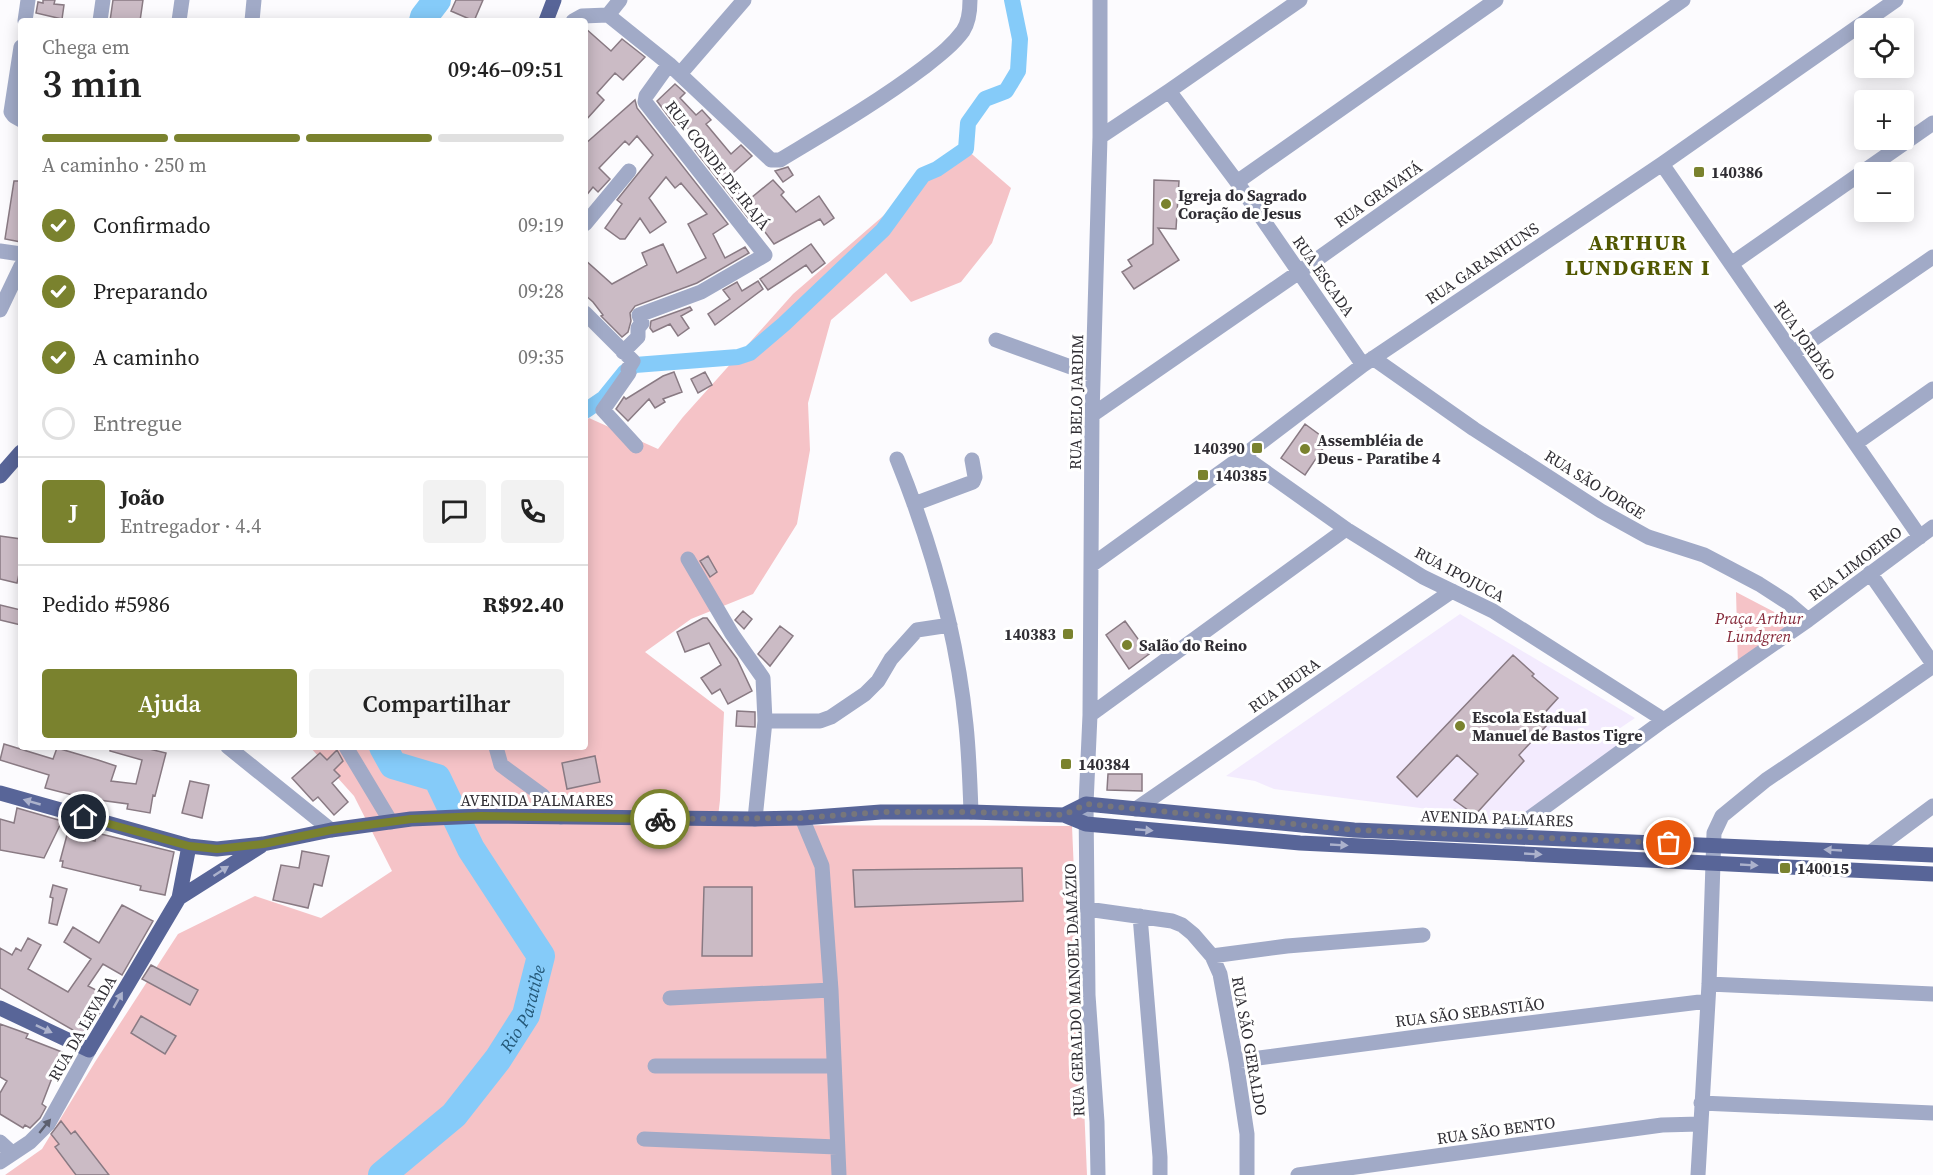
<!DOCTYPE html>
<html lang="pt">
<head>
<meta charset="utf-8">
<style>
  :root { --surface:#fff; --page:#f2f2f2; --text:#222; --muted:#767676; --line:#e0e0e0; --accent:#7a822e }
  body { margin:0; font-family:"Source Serif 4",serif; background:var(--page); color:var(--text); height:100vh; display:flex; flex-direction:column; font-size:22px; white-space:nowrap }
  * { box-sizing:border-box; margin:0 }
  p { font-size:20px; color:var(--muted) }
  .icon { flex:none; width:33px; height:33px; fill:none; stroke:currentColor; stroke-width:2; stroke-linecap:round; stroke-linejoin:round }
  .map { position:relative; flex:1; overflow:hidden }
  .panel { position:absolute; left:18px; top:18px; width:570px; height:732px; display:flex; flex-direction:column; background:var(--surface); border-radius:6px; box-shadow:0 3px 15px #0003 }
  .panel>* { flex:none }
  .controls { position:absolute; left:1854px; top:18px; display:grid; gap:12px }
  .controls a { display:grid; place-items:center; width:60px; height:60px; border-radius:6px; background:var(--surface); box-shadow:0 3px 15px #0003; font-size:30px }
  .pin { position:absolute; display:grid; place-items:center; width:51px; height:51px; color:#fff; margin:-26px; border:3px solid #fff; border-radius:50%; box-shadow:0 2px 6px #0007 }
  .courier { position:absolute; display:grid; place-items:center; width:60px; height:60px; margin:-30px; border:4px solid #7a822e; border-radius:50%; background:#fff; color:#222; box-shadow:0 2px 8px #0007 }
  .summary em { font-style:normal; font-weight:600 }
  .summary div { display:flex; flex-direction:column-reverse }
  .summary { display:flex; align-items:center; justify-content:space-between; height:102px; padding:0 24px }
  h1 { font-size:39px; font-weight:600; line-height:45px }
  .bar { display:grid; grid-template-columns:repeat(4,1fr); gap:9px 6px; align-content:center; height:72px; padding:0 24px }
  .bar i { height:8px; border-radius:4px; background:var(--line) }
  .bar .on { background:var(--accent) }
  .bar p { grid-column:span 4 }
  .line { display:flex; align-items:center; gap:15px; padding:0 24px; border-top:2px solid var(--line) }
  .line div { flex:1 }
  .round { display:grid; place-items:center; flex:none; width:63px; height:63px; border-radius:6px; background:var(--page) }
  ol { padding:0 24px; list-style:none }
  li { display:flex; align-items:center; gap:18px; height:66px }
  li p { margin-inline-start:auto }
  li .icon { padding:6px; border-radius:50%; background:var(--accent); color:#fff; stroke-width:4 }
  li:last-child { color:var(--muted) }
  li i { width:33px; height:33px; border:3px solid var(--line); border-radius:50% }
  .primary-button { display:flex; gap:12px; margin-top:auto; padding:12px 24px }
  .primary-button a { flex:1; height:69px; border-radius:6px; background:var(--accent); color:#fff; font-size:24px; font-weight:600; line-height:69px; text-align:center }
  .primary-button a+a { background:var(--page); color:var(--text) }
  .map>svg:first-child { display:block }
  .built { fill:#f3ebfe }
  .green { fill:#f5c3c7 }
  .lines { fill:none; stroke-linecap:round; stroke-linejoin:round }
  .canal { stroke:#85cbf9; stroke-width:16 }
  .river { stroke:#85cbf9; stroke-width:28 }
  .building { fill:#cbbbc5; stroke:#897a83; stroke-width:1.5 }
  .minor { stroke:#a1aac7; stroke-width:15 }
  .major { stroke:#586598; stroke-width:15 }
  .oneway { fill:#acb2cc }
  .oneway2 { fill:#5d606f }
  .done { stroke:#77767b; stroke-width:6; stroke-dasharray:0 10.8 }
  .route { stroke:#7a822e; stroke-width:8 }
  .poi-dot { fill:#7a822e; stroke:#fff; stroke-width:2 }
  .labels { text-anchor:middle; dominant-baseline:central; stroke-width:6; stroke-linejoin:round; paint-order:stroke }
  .street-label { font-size:16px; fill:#302e34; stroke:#fff }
  .poi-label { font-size:16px; font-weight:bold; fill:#302e34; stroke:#fff; text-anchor:start }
  .park-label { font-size:16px; font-style:italic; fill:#842738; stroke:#fff }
  .water-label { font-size:18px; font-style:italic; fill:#255979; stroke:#fff }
  .district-label { font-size:22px; font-weight:bold; letter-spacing:1.5px; fill:#515700; stroke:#fff }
</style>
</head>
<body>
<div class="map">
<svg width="1933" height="1175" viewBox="0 0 1933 1175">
  <rect width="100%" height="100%" fill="#fcfbfe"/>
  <path class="built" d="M1460,614L1635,718L1610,735L1622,748L1522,821L1474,823V815L1274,789L1255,781L1226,776Z"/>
  <path class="green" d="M966,149L1011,188L992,243L961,282L911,302L886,273L831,320L808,403L810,450L797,524L753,594L691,619L645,652L724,712L720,800L717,825L1072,826L1087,1175H5L42,1149L95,1062L178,934L255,896L321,918L392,871L354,796L310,747H585V421L589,418L658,449L683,417L793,294L912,191Z
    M1736,592L1799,625L1738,667Z"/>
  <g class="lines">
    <path class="canal" d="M585,411L604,398L625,372L635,365L738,357L750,353L784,324L883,230L923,175L937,169L966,149L968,123L985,99L1006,91L1018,71L1020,39L1012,0"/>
    <g class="river">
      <path d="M423,21L424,17L437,0"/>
      <path id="s1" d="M382,1175L454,1115L498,1059L526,1015L541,956L471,849L437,778L393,765L383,747"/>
    </g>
  </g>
  <path class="building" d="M43,0H55L54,4L64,5L62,19L36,13L38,2L43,3Z
    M113,0H143L140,21H110Z
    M456,0H483L474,21L451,11Z
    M585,28L611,51L622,39L645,57L623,80L615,73L597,93L604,100L585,121Z
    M675,84L685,93L680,98L696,115L702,110L711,120L706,124L731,154L741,145L752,156L726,179L746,202L773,180L784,192L781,195L796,212L819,196L834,218L824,225L820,219L774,244L753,216L749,219L695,150L702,144L680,120L675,125L657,101Z
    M635,100L637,108L728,224L713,234L725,258L745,247L749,253L697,283L635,306L630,313L631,321L628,332L622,337L601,316L603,315L593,302L585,295V260L612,284L647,265L642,253L663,244L677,273L706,258L688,224L707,214L681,183L675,188L666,177L649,198L666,222L650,233L640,218L625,239H620L605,228L622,204L617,200L653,155L637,136L629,145L625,141L599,168L610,179L598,192L593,187L585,197V144Z
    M788,167L793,175L783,182L775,171Z
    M1154,180L1179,181L1176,229L1158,228L1179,260L1134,289L1122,272L1132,266L1128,260L1153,244Z
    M14,181H21V242L5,239Z
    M811,244L825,263L812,273L806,265L768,290L760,279Z
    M758,281L763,289L715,325L708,314L730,299L723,290L737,282L742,291Z
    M690,307L692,310L681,316L689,328L678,336L670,324L653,332L650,328L651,321Z
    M674,372L682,392L663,399L665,402L655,408L649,399L628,421L616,409L624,397L626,399L663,376Z
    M705,372L712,385L698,393L691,379Z
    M1305,424L1328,441L1305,475L1281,458Z
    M0,536L21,539V565L17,583L0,579Z
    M708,556L717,572L710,577L700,561Z
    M0,605L21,610V625L0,620Z
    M743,611L752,619L744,629L735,620Z
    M703,618H707L737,659L752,691L728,704L720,689L712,694L701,678L721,665L709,643L685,652L677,632Z
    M1125,621L1149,654L1129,669L1106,635Z
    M780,626L793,636L770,666L758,654Z
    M1513,655L1534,674L1532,676L1558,698L1539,719L1547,725L1519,755L1524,761L1475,815L1454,800L1478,774L1457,755L1417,797L1397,777Z
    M737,711L755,712V727L736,726Z
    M4,744L53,759L57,748L98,760L116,766L111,781L136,784L142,760L110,751V747H141L166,753L155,796L153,795L150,813L127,809L128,804L84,798L45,788L49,775L0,760Z
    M337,750L343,761L334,770L340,776L332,783L348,802L334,815L318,797L313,801L292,778L320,753L327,760Z
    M595,756L600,782L567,789L562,763Z
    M1108,774H1142V791L1107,790Z
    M190,781L209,785L202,818L182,813Z
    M17,808L62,821L44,858L0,850V819L14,823Z
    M97,833L174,852L165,895L140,890L141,886L62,867L63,861H60L67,835L95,841Z
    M302,851L329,856L322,886L314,884L308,908L273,900L281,865L299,868Z
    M1022,868L1023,901L855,907L853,870Z
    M53,885L67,889L57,925L49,923L53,898L50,897Z
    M704,887H752V956H702Z
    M122,905L153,921L122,975L103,964L88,986L98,991L91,1005L101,1011L85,1037L0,988V948L12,955L16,948L21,951L28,938L41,945L28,969L68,992L91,959L64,942L73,927L99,943Z
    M151,965L198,990L190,1005L142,979Z
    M141,1016L176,1036L165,1054L131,1033Z
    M0,1024L28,1034L26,1038L62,1052L42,1104L46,1107L40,1118L30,1128L25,1125L23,1128L0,1114V1093L7,1081L0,1077Z
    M61,1121L71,1134L75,1131L109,1175H76L55,1147L59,1144L51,1134Z"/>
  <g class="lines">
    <path class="minor" d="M608,15L620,0
      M25,21L28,0
      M100,21L103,0
      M179,21L182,0
      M252,21L254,0
      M573,21L582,16L608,15L669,64L771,160H780C828,131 878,102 923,68C937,57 952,46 963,31C969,22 970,10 970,0
      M21,47L11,112L14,116L21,120
      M680,74L744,0
      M1169,91L1237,182L1363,365
      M1100,137L1169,91L1300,0
      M1662,164L1920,537
      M1237,182L1496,0
      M585,224L629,171
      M0,251L21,254
      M1731,264L1933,123
      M0,310L21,266
      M585,313L633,361L628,369L629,373L603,410L636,446
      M996,340L1093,375
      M623,352L638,337V328L642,323L639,315L701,292L765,255L645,102L646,96L669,64
      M1793,353L1933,257
      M1373,358L1474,429L1601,511L1648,537L1704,555L1759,584L1787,602L1808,620
      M1092,415L1299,272L1683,0
      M1856,443L1933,389
      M1243,456L1346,529L1423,577L1493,611L1664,720
      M897,459C931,543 957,634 966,725C969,754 970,783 971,812
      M914,504L973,482L975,477L972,460
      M688,559L732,634L763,678L765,721L755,819
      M1093,564L1243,456L1363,365L1662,164L1896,0
      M1870,573L1933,664
      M1090,715L1346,529
      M765,721H820L831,717L865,694L878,681L891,659L917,630L950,625
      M228,747L331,830
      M346,747L391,822
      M496,747L501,765L542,795L561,817
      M1136,809L1452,591
      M802,818L822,866L831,990L839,1175
      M1505,836L1664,720L1808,620L1933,527
      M1871,852L1933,806
      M1087,909L1172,921L1182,925L1193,934L1212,956L1220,974L1236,1061L1247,1134V1175
      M1140,916L1160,1157V1175
      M1212,956L1287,946L1423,935
      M1709,984L1933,994
      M670,998L831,990
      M1236,1061L1439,1034L1708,1001
      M655,1066H834
      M1701,1103L1933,1113
      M644,1139L837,1147
      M0,1142L12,1153
      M0,1162L30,1142L48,1124L89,1050
      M1098,1175L1097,1122L1088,995L1086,804L1090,715L1092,415L1100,137V0
      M1298,1175L1662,1125L1700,1124
      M1698,1175L1709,984L1714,833L1722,816L1766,780L1867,712L1933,666"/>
    <path class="major" d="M546,21L554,0
      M0,476L21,452
      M0,793L189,846L217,849L263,844L331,830L411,819L481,816L755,819L802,818L881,812H971L1064,815L1086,824L1300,843L1933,874
      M1064,815L1086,804L1354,830L1933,855
      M179,898L261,846
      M0,1008L89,1050L179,898L189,846"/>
  </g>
  <defs><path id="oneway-solid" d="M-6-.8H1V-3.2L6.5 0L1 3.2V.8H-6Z" transform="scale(1.5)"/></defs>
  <g class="oneway">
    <use href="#oneway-solid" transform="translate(32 802) rotate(-164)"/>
    <use href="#oneway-solid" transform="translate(1144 830) rotate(5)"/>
    <use href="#oneway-solid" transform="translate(1339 845) rotate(3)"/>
    <use href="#oneway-solid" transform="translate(1833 850) rotate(-177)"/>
    <use href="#oneway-solid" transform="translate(1533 854) rotate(3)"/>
    <use href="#oneway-solid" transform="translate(1749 865) rotate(3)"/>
    <use href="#oneway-solid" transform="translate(221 871) rotate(-33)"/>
    <use href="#oneway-solid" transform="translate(118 1000) rotate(-60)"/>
    <use href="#oneway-solid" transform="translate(44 1029) rotate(25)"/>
  </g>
  <use class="oneway2" href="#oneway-solid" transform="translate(45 1126) rotate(-51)"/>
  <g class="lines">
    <path class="done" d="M660,819L802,818L881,812H971L1064,815L1086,804L1354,830L1669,843"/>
    <path class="route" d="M84,817L189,846L217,849L263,844L331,830L411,819L481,816L660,819"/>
  </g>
  <g class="poi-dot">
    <rect x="1693" y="166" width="12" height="12" rx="3"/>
    <circle cx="1166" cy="204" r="6"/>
    <rect x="1251" y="442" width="12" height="12" rx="3"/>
    <circle cx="1305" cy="449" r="6"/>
    <rect x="1197" y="469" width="12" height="12" rx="3"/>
    <rect x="1062" y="628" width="12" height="12" rx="3"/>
    <circle cx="1127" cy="645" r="6"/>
    <circle cx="1460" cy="726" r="6"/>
    <rect x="1060" y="758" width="12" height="12" rx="3"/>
    <rect x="1779" y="862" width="12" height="12" rx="3"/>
  </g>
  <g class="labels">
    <g class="street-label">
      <text transform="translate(718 165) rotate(52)">RUA CONDE DE IRAJÁ</text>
      <text transform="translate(1378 194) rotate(-35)">RUA GRAVATÁ</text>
      <text transform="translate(1482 263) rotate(-34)">RUA GARANHUNS</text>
      <text transform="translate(1324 276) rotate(55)">RUA ESCADA</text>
      <text transform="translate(1805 340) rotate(55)">RUA JORDÃO</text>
      <text transform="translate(1076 402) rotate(-89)">RUA BELO JARDIM</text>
      <text transform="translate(1595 484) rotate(32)">RUA SÃO JORGE</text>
      <text transform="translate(1855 563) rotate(-37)">RUA LIMOEIRO</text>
      <text transform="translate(1460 574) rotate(28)">RUA IPOJUCA</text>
      <text transform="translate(1284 685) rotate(-35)">RUA IBURA</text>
      <text x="537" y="800">AVENIDA PALMARES</text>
      <text transform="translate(1497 818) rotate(2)">AVENIDA PALMARES</text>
      <text transform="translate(1074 990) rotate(-92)">RUA GERALDO MANOEL DAMÁZIO</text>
      <text transform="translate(1470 1012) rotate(-7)">RUA SÃO SEBASTIÃO</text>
      <text transform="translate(82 1028) rotate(-60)">RUA DA LEVADA</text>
      <text transform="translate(1250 1046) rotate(80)">RUA SÃO GERALDO</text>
      <text transform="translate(1496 1130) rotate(-8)">RUA SÃO BENTO</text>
    </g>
    <g class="poi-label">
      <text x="1711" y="172">140386</text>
      <text x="1178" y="195">Igreja do Sagrado<tspan x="1178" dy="18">Coração de Jesus</tspan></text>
      <text x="1317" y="440">Assembléia de<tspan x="1317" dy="18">Deus - Paratibe 4</tspan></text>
      <text x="1245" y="448" text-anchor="end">140390</text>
      <text x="1215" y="475">140385</text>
      <text x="1056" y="634" text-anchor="end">140383</text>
      <text x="1139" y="645">Salão do Reino</text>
      <text x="1472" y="717">Escola Estadual<tspan x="1472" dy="18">Manuel de Bastos Tigre</tspan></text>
      <text x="1078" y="764">140384</text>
      <text x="1797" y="868">140015</text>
    </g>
    <g class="park-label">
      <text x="1759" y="618">Praça Arthur<tspan x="1759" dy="18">Lundgren</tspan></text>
    </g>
    <g class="water-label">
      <text stroke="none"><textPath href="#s1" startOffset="222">Rio Paratibe</textPath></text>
    </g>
    <g class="district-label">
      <text x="1638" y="242">ARTHUR<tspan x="1638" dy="25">LUNDGREN I</tspan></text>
    </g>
  </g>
</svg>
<div class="controls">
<a><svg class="icon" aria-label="locate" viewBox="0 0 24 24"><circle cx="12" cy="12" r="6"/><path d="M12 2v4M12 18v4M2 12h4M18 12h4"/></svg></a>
<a>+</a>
<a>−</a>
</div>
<div class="pin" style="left:1669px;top:843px;background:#ea580c"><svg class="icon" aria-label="bag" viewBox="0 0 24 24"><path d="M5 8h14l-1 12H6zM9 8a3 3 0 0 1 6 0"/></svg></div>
<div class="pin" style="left:84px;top:817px;background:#1f2937"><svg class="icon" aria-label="home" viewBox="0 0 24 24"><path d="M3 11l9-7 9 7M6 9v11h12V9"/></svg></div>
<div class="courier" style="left:660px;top:819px"><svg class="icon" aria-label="bike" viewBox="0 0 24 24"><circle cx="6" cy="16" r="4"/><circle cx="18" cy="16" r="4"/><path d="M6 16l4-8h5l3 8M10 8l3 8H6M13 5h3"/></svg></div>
<section class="panel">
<div class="summary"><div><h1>3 min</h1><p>Chega em</p></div><em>09:46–09:51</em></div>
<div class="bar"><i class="on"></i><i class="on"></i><i class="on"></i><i></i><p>A caminho · 250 m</p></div>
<ol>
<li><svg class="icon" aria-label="check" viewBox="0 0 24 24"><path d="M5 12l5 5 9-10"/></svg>Confirmado<p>09:19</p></li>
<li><svg class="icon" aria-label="check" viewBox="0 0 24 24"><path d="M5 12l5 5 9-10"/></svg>Preparando<p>09:28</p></li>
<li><svg class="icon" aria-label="check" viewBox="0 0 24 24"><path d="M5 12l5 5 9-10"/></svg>A caminho<p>09:35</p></li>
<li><i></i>Entregue</li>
</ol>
<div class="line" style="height:108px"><b class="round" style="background:var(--accent);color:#fff">J</b><div><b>João</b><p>Entregador · 4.4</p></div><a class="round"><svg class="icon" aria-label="chat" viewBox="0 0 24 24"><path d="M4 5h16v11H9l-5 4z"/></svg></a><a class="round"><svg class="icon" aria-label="phone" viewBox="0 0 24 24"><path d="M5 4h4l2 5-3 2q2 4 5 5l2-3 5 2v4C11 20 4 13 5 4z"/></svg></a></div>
<div class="line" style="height:78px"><div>Pedido #5986</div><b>R$92.40</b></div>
<div class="primary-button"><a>Ajuda</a><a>Compartilhar</a></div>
</section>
</div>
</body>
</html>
